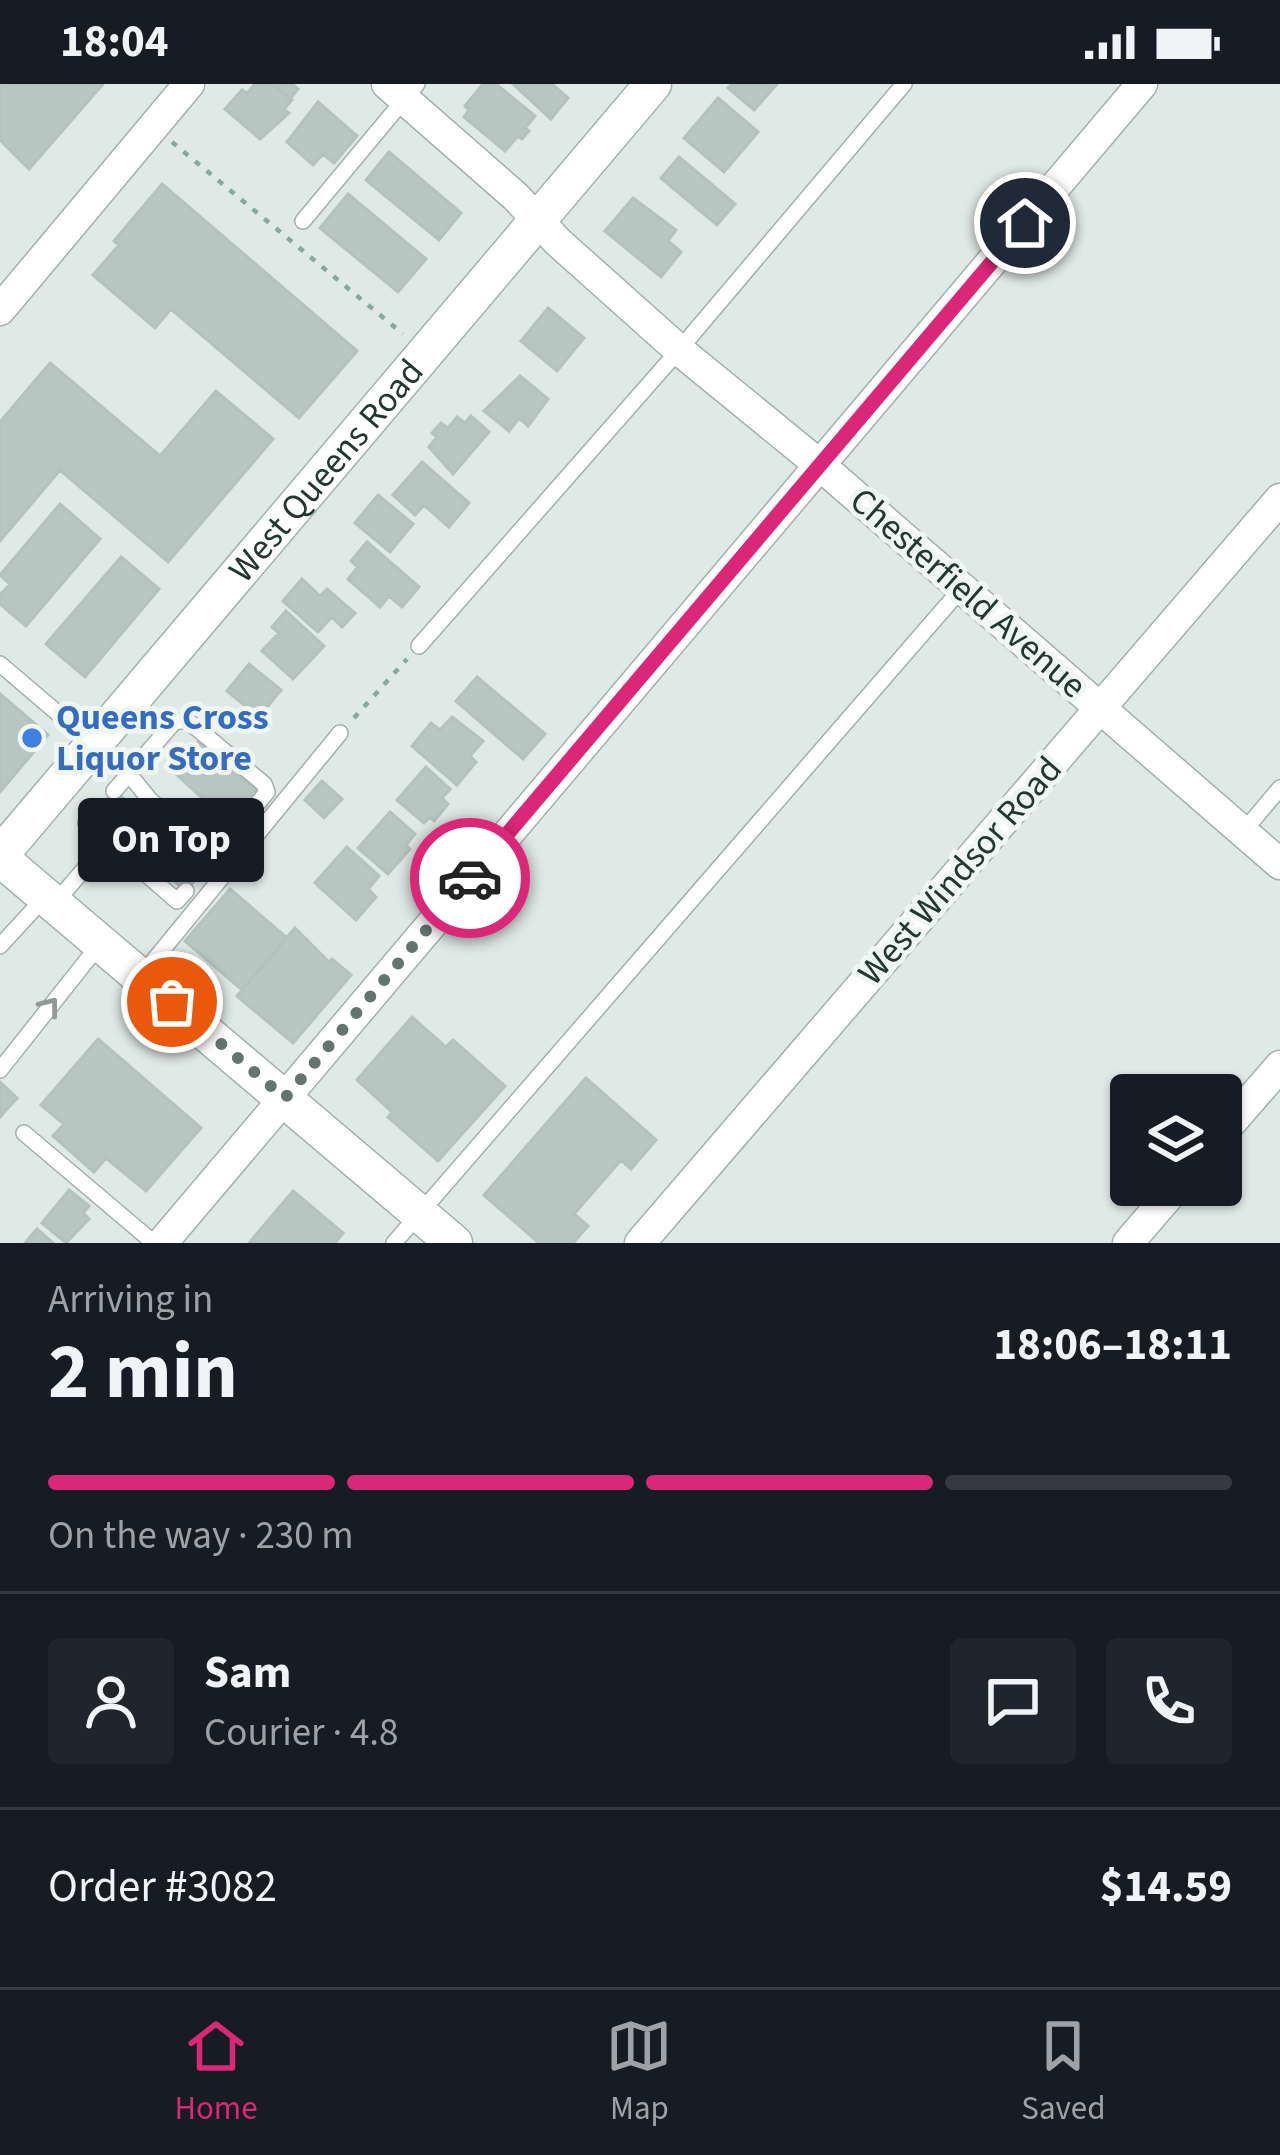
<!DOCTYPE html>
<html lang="en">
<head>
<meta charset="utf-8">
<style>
  :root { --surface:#171b24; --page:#20242c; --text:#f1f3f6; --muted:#9ea1a6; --line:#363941; --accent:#db2777 }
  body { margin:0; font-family:"Source Sans 3",sans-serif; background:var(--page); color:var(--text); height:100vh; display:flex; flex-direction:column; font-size:45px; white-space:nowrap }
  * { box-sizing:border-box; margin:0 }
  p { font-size:39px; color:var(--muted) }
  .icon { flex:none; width:66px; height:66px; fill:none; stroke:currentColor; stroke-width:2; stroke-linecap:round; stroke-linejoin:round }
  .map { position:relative; height:1159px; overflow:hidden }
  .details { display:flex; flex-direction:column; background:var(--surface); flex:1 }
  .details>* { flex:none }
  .fabs { position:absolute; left:1110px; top:990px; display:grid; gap:24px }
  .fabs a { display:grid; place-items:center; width:132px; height:132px; border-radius:12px; background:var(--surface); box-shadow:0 3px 9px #0004; font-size:60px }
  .pin { position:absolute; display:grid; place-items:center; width:102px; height:102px; color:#fff; margin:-51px; border:6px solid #fff; border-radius:50%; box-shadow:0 3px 12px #0007 }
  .courier { position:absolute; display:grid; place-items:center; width:120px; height:120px; margin:-60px; border:9px solid #db2777; border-radius:50%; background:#fff; color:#222; box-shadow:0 3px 15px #0007 }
  .bubble { position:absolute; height:84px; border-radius:12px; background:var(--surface); box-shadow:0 3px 9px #0004; font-size:39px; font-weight:700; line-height:84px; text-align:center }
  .summary em { font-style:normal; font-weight:700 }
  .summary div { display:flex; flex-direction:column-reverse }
  .summary { display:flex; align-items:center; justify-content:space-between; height:204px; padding:0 48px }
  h1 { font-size:78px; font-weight:700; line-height:90px }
  .bar { display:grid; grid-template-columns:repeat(4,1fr); gap:18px 12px; align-content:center; height:144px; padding:0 48px }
  .bar i { height:15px; border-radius:9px; background:var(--line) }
  .bar .selected { background:var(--accent) }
  .bar p { grid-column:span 4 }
  .line { display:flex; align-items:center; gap:30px; padding:0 48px; border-top:3px solid var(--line) }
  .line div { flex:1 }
  .round { display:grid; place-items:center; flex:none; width:126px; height:126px; border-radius:12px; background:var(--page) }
  .status { display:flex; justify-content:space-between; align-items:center; height:84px; padding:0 60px; background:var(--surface); direction:ltr }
  .status svg { height:33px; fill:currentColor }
  .tab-bar { display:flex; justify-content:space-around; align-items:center; height:168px; border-top:3px solid var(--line); background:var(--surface); font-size:33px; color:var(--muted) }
  .tab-bar a { display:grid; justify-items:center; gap:6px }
  .tab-bar .selected { color:var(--accent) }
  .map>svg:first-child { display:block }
  .building { fill:#b8c6c1; stroke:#b3c2bb; stroke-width:3 }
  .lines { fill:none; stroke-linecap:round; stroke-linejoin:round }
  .service-casing { stroke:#a3b0ac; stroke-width:18 }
  .minor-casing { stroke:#a3b0ac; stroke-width:33 }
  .tertiary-casing { stroke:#a3b0ac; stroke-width:39 }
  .secondary-casing { stroke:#a0b4ac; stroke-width:39 }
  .path { stroke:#83aa9d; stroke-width:4.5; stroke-dasharray:6 9; stroke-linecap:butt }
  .service { stroke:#fff; stroke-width:15 }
  .minor { stroke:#fff; stroke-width:30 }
  .tertiary { stroke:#fff; stroke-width:36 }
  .secondary { stroke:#fff; stroke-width:36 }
  .oneway { stroke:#909b98 }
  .done { stroke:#647571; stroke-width:12; stroke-dasharray:0 21.6 }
  .route { stroke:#db2777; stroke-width:15 }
  .shop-dot { fill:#3f7fe0; stroke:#eff6f3; stroke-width:4.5 }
  .labels { text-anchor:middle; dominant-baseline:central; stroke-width:10; stroke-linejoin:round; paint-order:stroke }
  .street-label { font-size:36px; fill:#223732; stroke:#eff6f3 }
  .shop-label { font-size:36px; font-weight:bold; fill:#366cbe; stroke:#eff6f3; text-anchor:start }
</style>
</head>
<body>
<div class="status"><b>18:04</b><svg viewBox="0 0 49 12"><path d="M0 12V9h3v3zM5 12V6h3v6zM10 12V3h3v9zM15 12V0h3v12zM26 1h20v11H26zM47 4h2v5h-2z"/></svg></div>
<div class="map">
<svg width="1280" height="1159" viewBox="0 0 1280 1159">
  <rect width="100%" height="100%" fill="#dfe9e5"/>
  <path class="building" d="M0,0H103L29,85L0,56Z
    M255,0H273L292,16L284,25L289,29L260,55L225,25L242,6L247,9Z
    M273,0H292L298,5L290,15Z
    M483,0H496L535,32L525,44L529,47L522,55L518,52L505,67L464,33L469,26L465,22Z
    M513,0H552L568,14L551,35Z
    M732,0H777L754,26L728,4Z
    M718,14L758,48L724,88L684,54Z
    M318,18L357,52L334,79L323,70L313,81L287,58Z
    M389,68L461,129L439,156L366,96Z
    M679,73L735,120L717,141L661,94Z
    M162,100L357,267L299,334L171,225L155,244L93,191L119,161L114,157Z
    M348,110L426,175L398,208L320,144Z
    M633,114L676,146L668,157L681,168L661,193L605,147Z
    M548,224L584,254L557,287L521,257Z
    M50,279L160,372L216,307L273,355L168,478L60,386L0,457V338Z
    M520,292L548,315L528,342L519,334L509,347L484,327Z
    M471,332L489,348L453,390L429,363L437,353L432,349L441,339L448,344L457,333L465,339Z
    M422,378L469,419L449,443L424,421L415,431L393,411Z
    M378,411L413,440L390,468L355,439Z
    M60,420L100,455L26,542L0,520V511L10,500L0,491Z
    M367,458L419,503L402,523L389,512L380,523L348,495L358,483L351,477Z
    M121,473L159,505L85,593L46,560Z
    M302,495L320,512L327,505L355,529L342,543L332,533L318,548L283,517Z
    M286,527L324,562L293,595L262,567L279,549L272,543Z
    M249,580L281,606L259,633L227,607Z
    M477,593L545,650L523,675L456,617Z
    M0,610L48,651L0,708Z
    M452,633L483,657L470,672L476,678L457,701L412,662L431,639L440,646Z
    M199,657L258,708L234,736L213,724L174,688Z
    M426,683L450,705L442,714L448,720L434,737L430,733L424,739L397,716Z
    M322,697L342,715L324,734L305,716Z
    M114,707L206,782L186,807L96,728Z
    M390,728L415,750L406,761L410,765L388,790L358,764Z
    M347,763L379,792L368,805L376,813L356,836L315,799Z
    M230,805L287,854L242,906L185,857Z
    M295,844L329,878L332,875L351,891L293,959L237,912Z
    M412,933L446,963L453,956L505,1002L438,1077L388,1033L392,1028L357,996Z
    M98,955L201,1044L146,1107L106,1074L94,1088L53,1052L64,1040L41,1021Z
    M586,994L656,1056L631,1085L621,1076L574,1130L588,1142L573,1159H539L484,1111Z
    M0,998L17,1014L0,1033Z
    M69,1106L89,1122L83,1129L89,1135L66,1159L42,1139Z
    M293,1107L343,1149L335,1159H249Z
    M37,1145L53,1159H25Z"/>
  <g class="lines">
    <g class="service-casing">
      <path id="service" d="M303,137L417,0
        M419,562L679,266L904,0
        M0,580L129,690L150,716L215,771
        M114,707L175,637H188L264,700L267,708L206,782
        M96,728L86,739L112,760L121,750
        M1243,748L1280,704
        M56,818L97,770L112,760L177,817L186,807
        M0,862L45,813
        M141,892L340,649
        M0,986L99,861
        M24,1049L154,1159
        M394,1159L962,504"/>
    </g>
    <g class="minor-casing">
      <path id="minor" d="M387,0L516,113L558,158L679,266L821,382L1280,780
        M0,226L189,0
        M1221,1050L1280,982
        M162,1159L1142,0
        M640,1159L1280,415
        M1128,1159L1178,1101"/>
    </g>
    <g class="tertiary-casing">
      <path id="tertiary" d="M0,774L454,1159"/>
    </g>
    <g class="secondary-casing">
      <g id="secondary">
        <path id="s1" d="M0,771L653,0"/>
      </g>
    </g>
    <path class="path" d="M172,58L403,250
      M354,634L407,575"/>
    <use href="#service" class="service"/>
    <use href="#minor" class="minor"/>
    <use href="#tertiary" class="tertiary"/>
    <use href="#secondary" class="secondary"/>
  </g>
  <defs><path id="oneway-chevron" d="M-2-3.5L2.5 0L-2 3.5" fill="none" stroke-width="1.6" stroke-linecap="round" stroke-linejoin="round" transform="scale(3)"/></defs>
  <use class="oneway" href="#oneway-chevron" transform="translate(50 922) rotate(-52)"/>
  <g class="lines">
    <path class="done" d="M172,918L285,1014L470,794"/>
    <path class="route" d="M470,794L1025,139"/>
  </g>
  <circle class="shop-dot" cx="32" cy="654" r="12"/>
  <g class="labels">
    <g class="street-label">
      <text stroke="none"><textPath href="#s1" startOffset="504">West Queens Road</textPath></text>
      <text transform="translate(968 509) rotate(41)">Chesterfield Avenue</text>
      <text transform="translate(960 787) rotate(-49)">West Windsor Road</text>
    </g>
    <g class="shop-label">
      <text x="56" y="633">Queens Cross<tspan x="56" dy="41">Liquor Store</tspan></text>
    </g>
  </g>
</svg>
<div class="fabs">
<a><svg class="icon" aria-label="layers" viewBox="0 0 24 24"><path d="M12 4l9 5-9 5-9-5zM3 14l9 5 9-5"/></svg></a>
</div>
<div class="pin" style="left:172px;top:918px;background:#ea580c"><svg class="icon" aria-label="bag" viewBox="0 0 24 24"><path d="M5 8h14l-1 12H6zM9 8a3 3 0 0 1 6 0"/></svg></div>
<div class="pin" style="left:1025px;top:139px;background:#1f2937"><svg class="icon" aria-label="home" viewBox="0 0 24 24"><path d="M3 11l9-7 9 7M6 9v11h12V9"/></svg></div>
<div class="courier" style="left:470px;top:794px"><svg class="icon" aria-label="car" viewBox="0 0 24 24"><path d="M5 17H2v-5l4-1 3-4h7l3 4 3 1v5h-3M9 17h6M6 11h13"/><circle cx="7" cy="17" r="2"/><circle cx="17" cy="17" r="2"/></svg></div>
<div class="bubble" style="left:78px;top:714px;width:186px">On Top</div>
</div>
<section class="details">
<div class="summary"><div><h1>2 min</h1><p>Arriving in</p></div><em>18:06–18:11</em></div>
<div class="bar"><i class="selected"></i><i class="selected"></i><i class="selected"></i><i></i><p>On the way · 230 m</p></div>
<div class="line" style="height:216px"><a class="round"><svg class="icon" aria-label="person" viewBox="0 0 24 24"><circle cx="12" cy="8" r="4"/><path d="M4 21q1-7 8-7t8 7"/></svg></a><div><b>Sam</b><p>Courier · 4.8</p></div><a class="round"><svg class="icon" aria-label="chat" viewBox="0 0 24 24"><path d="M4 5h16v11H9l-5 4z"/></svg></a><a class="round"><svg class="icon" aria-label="phone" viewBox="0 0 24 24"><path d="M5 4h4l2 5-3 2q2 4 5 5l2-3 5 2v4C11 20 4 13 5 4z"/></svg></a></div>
<div class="line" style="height:156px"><div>Order #3082</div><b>$14.59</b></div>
</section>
<nav class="tab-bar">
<a class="selected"><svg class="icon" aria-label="home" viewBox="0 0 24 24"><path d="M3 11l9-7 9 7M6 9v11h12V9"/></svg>Home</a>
<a><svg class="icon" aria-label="map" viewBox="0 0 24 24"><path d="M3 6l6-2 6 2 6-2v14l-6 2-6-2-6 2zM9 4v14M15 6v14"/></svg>Map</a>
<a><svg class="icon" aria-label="saved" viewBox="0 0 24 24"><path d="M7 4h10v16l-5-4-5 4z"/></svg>Saved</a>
</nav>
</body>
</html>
